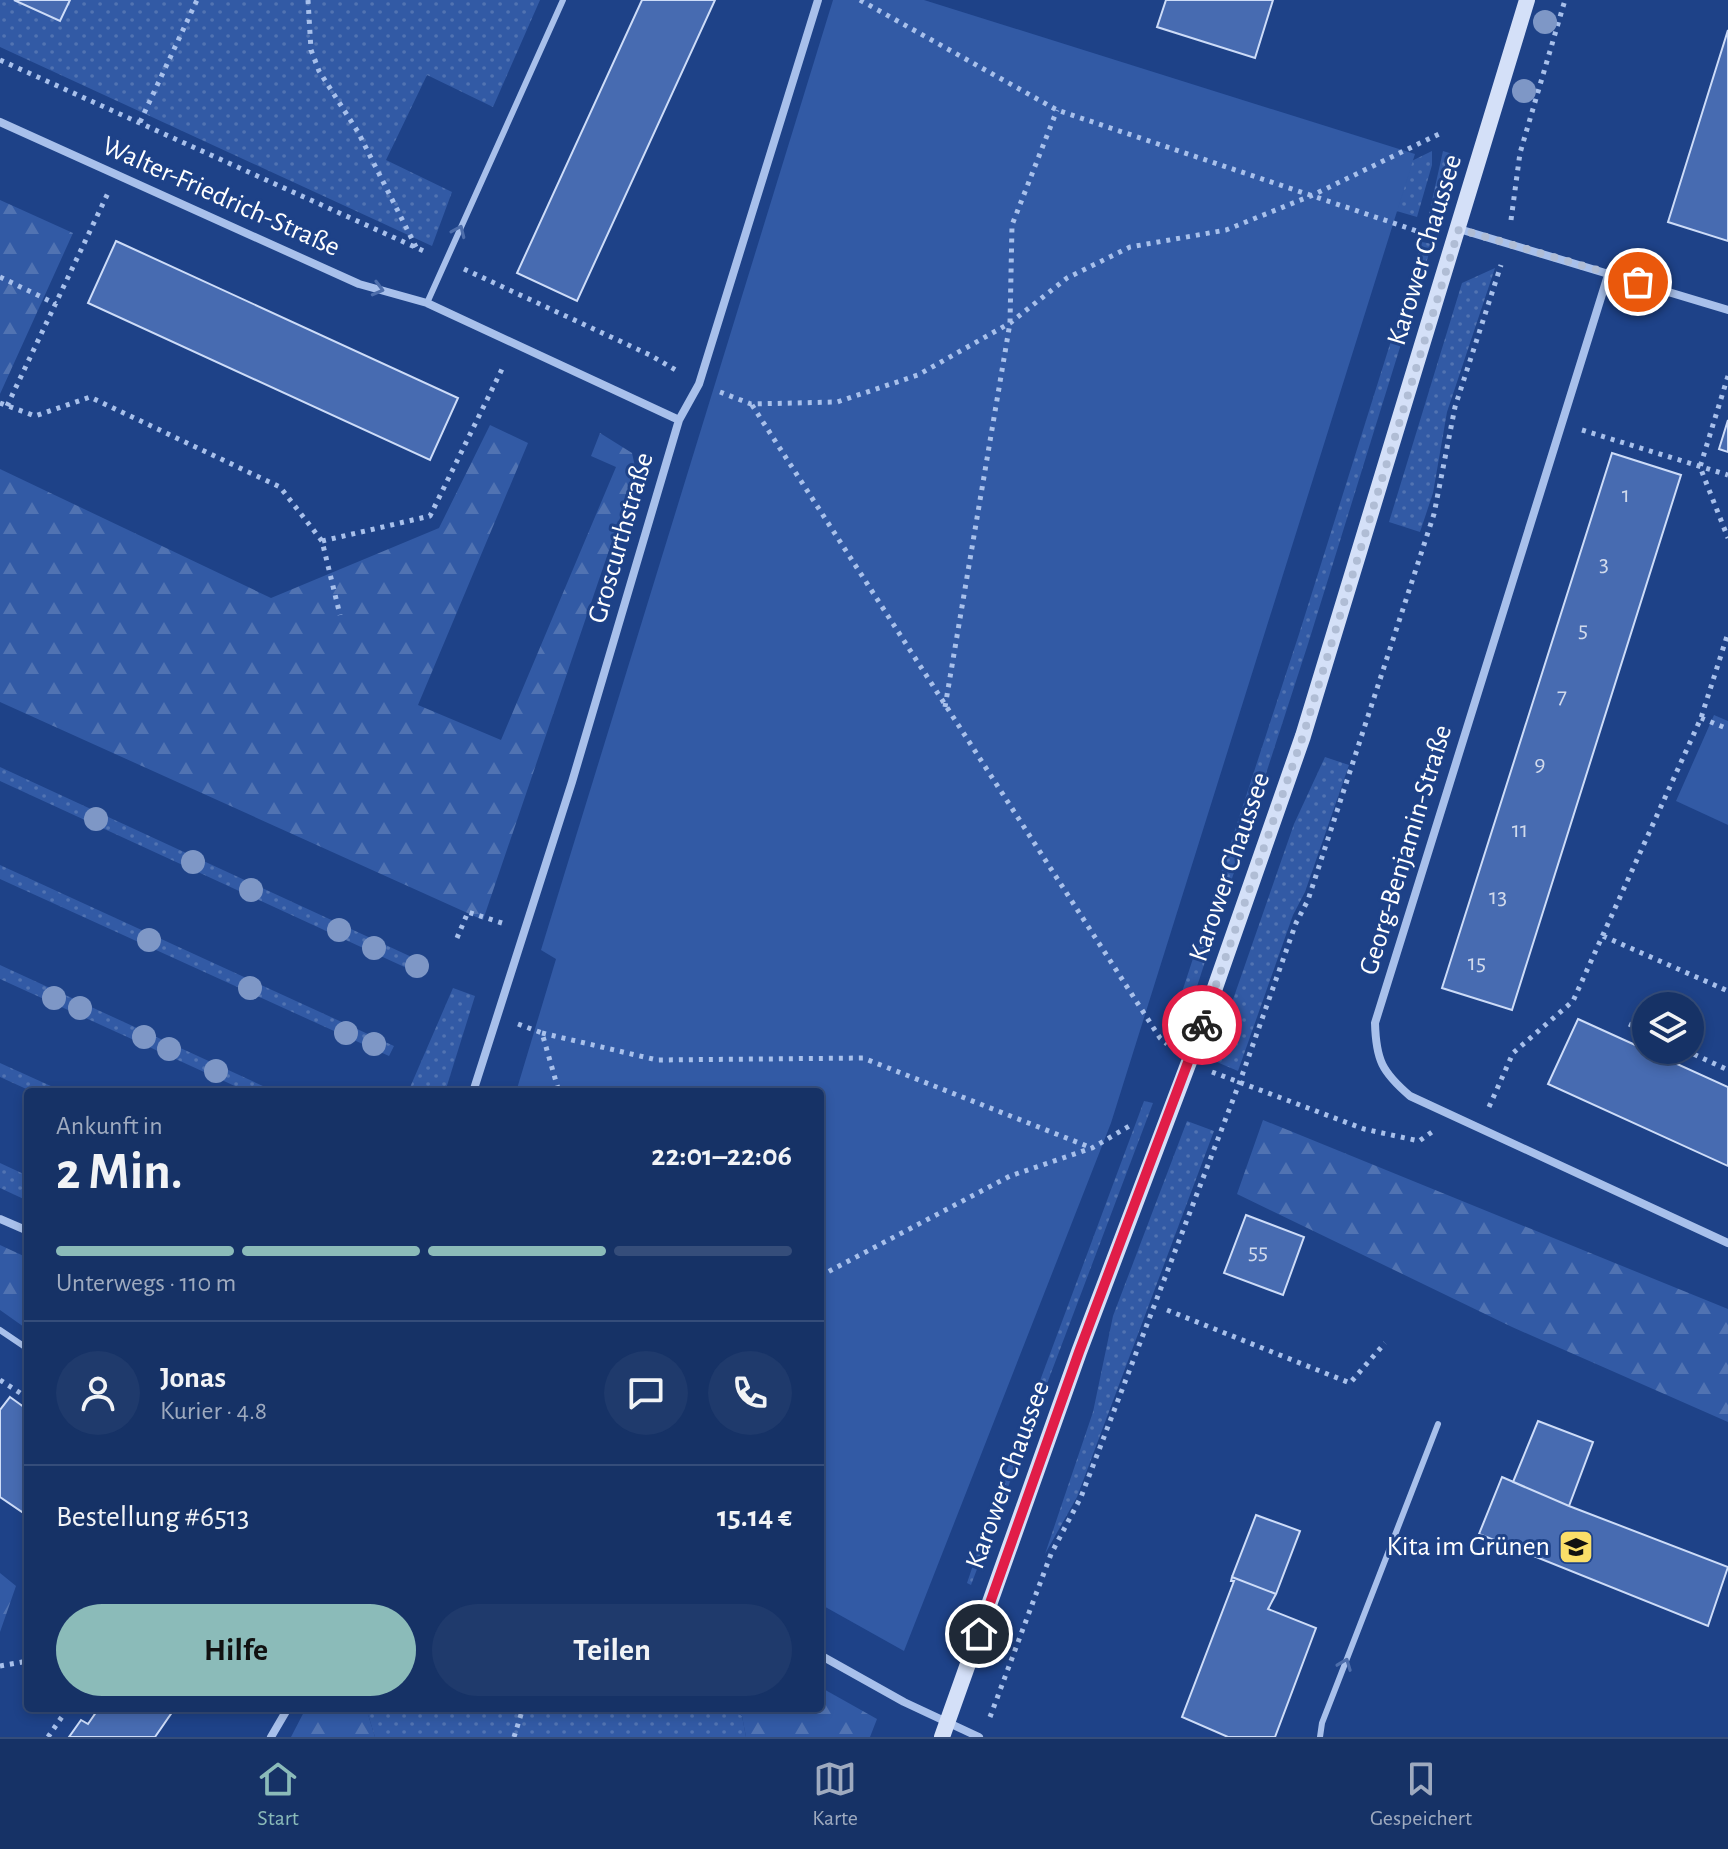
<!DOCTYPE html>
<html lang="de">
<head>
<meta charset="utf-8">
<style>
  :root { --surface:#163266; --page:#1f3a6c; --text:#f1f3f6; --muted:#9eaabf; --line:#354d7a; --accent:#8bbbb9 }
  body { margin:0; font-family:"Alegreya Sans",sans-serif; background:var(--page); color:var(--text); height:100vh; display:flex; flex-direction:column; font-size:30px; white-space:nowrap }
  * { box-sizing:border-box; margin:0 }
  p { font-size:26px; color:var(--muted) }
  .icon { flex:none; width:44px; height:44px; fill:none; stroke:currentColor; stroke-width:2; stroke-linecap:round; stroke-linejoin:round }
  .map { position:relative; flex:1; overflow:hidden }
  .sheet { position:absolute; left:24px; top:1088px; width:800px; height:624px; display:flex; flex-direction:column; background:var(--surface); border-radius:8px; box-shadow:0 4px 12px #0003,0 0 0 2px var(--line) }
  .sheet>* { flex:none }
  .fabs { position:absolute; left:1632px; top:992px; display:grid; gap:16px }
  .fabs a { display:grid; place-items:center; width:72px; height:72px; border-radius:50%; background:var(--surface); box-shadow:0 4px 12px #0003,0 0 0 2px var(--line); font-size:40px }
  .pin { position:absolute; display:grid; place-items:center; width:68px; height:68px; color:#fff; margin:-34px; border:4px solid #fff; border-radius:50%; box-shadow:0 2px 8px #0007 }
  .courier { position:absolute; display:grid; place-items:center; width:80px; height:80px; margin:-40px; border:6px solid #e11d48; border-radius:50%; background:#fff; color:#222; box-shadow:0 2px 10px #0007 }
  .head em { font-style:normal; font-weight:700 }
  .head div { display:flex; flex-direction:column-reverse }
  .head { display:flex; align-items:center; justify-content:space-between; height:136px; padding:0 32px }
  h1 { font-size:52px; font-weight:700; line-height:60px }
  .bar { display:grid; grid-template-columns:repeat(4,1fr); gap:12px 8px; align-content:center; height:96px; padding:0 32px }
  .bar i { height:10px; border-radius:6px; background:var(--line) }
  .bar .on { background:var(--accent) }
  .bar p { grid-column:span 4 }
  .line { display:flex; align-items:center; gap:20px; padding:0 32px; border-top:2px solid var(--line) }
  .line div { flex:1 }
  .round { display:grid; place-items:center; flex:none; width:84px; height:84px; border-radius:42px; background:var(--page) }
  .button { display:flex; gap:16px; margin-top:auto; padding:16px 32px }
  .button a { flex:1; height:92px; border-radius:48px; background:var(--accent); color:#111; font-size:32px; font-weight:700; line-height:92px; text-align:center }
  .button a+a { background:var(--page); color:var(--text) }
  .menu { display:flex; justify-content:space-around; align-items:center; height:112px; border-top:2px solid var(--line); background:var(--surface); font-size:22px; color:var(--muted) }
  .menu a { display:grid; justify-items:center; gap:4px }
  .menu .on { color:var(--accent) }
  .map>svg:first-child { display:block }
  .grass { fill:url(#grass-dots) }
  .forest { fill:url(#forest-firs) }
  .green { fill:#325aa5 }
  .building { fill:#476bb1; stroke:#cddcf8; stroke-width:2 }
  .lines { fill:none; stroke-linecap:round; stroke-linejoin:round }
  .path { stroke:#a8c0eb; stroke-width:5; stroke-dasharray:4 6; stroke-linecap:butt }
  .service { stroke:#a8c0eb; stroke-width:6 }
  .minor { stroke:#a8c0eb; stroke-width:8 }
  .secondary { stroke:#d4e0f8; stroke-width:16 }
  .tree { fill:#7e97c6 }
  .oneway { stroke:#4e6eab }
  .done { stroke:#b0bdd5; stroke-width:8; stroke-dasharray:0 14.4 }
  .route { stroke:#e11d48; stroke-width:10 }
  .labels { text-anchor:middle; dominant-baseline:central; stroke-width:6; stroke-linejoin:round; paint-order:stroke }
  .number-label { font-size:24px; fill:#d1daec }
  .street-label { font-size:28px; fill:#fff; stroke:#1e4288 }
  .poi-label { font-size:28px; fill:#fff; stroke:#1e4288; text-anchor:end }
</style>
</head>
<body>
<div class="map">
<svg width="1728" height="1737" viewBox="0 0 1728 1737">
  <defs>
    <pattern id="grass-dots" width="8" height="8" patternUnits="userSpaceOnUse" patternTransform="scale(2)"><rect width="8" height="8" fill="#325aa5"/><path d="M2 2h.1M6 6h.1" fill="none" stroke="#5173b2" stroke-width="1.8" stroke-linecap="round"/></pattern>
    <pattern id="forest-firs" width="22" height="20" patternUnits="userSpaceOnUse" patternTransform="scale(2)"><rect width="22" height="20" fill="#325aa5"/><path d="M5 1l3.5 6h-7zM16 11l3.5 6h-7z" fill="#5173b2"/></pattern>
  </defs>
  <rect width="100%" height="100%" fill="#1e4288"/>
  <path class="grass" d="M0,0H14L60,21L70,0H540L493,107L427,75L386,160L452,192L432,246L0,47Z
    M1432,151V165L1417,217L1342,195Z
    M1443,151L1459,156L1438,225L1430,222L1429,214Z
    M1422,242L1432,244L1308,644L1179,1042L1167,1038L1300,631Z
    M1495,268L1447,412L1433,493L1420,532L1389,522L1462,283Z
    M1325,757L1349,765L1305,892L1293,915L1238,1071L1212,1060L1294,824Z
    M0,767L429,965L424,976L0,781Z
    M0,865L394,1046L389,1056L0,879Z
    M0,965L276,1092H248L0,979Z
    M453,988L475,996L445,1092H408Z
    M0,1063L64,1092H33L0,1077Z
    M1144,1101L1153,1103L971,1585L967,1583L989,1518Z
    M1187,1121L1214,1131L1077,1497L1045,1554L1093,1412L1113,1316Z
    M0,1163L28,1176V1201L0,1188Z
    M366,1708H730L742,1716L746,1737H375Z"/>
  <path class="forest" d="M0,200L73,233L0,394Z
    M490,425L528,443L418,705L501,740L616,467L591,456L600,433L632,453L636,471L483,920L0,702V469L271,598L439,528Z
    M1263,1120L1728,1309V1422L1512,1327L1237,1194Z
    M0,1245L28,1258V1321L24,1327L0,1310Z
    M0,1573L16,1586L0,1632Z
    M820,1687L877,1719L870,1737H746L742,1716L730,1708H820Z
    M306,1708H366L375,1737H291Z"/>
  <path class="green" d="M833,0H924L1415,154L1111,1123L904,1651L820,1604V1092H516L556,959L541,950Z
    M1714,715L1728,721V825L1676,801Z"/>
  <path class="building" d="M14,0H70L60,21Z
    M642,0H715L577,301L517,273Z
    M1166,0H1273L1255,58L1157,27Z
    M1728,30V241L1668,222Z
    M116,241L458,398L430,460L88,303Z
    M1728,420V452L1719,449Z
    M1612,453L1681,475L1512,1010L1442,988Z
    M1578,1019L1728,1087V1166L1548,1084Z
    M1246,1215L1304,1237L1283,1295L1224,1273Z
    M10,1397L28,1410V1516L0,1497V1410Z
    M1538,1421L1593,1442L1569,1506L1513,1482Z
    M1502,1477L1569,1506L1728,1567L1708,1626L1479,1534Z
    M1256,1515L1300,1531L1276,1594L1232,1577Z
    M1232,1577L1276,1594L1268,1609L1316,1628L1275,1737H1228L1182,1717L1234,1581H1231Z
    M99,1708H175L155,1737H69L81,1720L88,1724Z"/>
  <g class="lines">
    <path class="path" d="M308,0L311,50L319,71L358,132L416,247
      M860,0L1057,110L1420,232
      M0,60L426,252
      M140,122L197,0
      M1511,220L1520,153L1565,0
      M464,269L650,355L679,372
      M0,277L56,304
      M1728,376L1700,467L1728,538
      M720,392L751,404L837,402L918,375L1010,323L1067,278L1130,247L1226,230L1313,195L1443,132
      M0,403L35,416L90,397L280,487L322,541L340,615
      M752,405L1160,1038L1167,1044
      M7,406L108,193
      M1582,430L1728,475
      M322,541L430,516L504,365
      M945,707L1010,323L1012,225L1057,110
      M1701,718L1728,729
      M1603,936L1728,991
      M457,938L468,912L502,923
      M518,1024L542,1033L559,1092
      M1629,1024L1646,1032
      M542,1033L657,1060L863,1058L1092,1148
      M1685,1050L1728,1070
      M1212,1072L1364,1129L1419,1141L1432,1132
      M1489,1107L1513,1053L1573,1001L1701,718L1728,633
      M820,1276L1010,1176L1092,1148L1131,1125
      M1167,1310L1350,1383L1385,1343
      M0,1380L28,1398
      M0,1666L28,1661
      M990,1717L1051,1554L1081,1497L1239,1084L1296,923L1308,900L1434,514L1455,407L1501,265
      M48,1737L68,1708
      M514,1737L523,1708"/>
    <path class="service" d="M427,303L563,0
      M0,1330L28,1349
      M1320,1737L1322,1723L1438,1424"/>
    <path class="minor" d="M0,122L359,284L427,303L679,420
      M1459,229L1728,310
      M1609,272L1375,1023C1376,1060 1382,1072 1410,1096L1728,1243
      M473,1092L572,782L679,420L699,384L818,0
      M0,1219L28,1231
      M820,1655L904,1702L979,1737
      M271,1737L288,1708"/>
    <path class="secondary" d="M942,1737L1079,1352L1189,1062L1303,736L1527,0"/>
  </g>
  <g class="tree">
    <circle cx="1545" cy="22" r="12"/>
    <circle cx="1524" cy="91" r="12"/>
    <circle cx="96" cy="819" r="12"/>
    <circle cx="193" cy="862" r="12"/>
    <circle cx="251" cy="890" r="12"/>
    <circle cx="339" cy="930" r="12"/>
    <circle cx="149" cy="940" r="12"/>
    <circle cx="374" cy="948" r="12"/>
    <circle cx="417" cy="966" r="12"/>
    <circle cx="250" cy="988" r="12"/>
    <circle cx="54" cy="998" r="12"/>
    <circle cx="80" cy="1008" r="12"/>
    <circle cx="346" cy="1033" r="12"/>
    <circle cx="144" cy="1037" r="12"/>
    <circle cx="374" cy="1044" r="12"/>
    <circle cx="169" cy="1049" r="12"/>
    <circle cx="216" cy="1071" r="12"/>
  </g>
  <defs><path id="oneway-chevron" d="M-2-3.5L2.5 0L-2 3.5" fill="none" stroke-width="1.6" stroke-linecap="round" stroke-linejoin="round" transform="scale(2)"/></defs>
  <g class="oneway">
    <use href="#oneway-chevron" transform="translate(459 231) rotate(-66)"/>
    <use href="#oneway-chevron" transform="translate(378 289) rotate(15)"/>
    <use href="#oneway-chevron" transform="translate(1345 1664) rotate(-69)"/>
  </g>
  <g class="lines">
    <path class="done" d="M1202,1025L1303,736L1459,229L1638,282"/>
    <path class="route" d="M979,1634L1079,1352L1202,1025"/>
  </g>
  <defs>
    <g id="school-square" transform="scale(1.8)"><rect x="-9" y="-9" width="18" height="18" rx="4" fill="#fade68" stroke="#1e4288"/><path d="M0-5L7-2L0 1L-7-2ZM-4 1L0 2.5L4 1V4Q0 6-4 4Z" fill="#111"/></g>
  </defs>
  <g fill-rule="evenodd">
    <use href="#school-square" x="1576" y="1547"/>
  </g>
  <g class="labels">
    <g class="number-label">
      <text x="1626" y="495">1</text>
      <text x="1604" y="564">3</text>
      <text x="1583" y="630">5</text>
      <text x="1562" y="696">7</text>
      <text x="1540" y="764">9</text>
      <text x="1520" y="830">11</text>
      <text x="1498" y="897">13</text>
      <text x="1477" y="963">15</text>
      <text x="1258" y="1252">55</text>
    </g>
    <g class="street-label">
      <text transform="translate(221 197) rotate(24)">Walter-Friedrich-Straße</text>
      <text transform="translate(1425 250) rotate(-73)">Karower Chaussee</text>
      <text transform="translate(621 538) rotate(-74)">Groscurthstraße</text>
      <text transform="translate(1406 850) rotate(-73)">Georg-Benjamin-Straße</text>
      <text transform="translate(1230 867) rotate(-71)">Karower Chaussee</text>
      <text transform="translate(1008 1475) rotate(-70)">Karower Chaussee</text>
    </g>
    <g class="poi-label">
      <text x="1550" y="1547">Kita im Grünen</text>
    </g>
  </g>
</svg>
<div class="fabs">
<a><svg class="icon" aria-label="layers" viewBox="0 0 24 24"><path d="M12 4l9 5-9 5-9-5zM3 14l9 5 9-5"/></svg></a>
</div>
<div class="pin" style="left:1638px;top:282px;background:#ea580c"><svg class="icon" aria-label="bag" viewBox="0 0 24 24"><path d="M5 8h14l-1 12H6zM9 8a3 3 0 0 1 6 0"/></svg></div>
<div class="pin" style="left:979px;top:1634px;background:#1f2937"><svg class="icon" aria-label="home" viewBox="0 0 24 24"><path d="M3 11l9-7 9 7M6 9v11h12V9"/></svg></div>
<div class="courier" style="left:1202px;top:1025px"><svg class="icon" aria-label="bike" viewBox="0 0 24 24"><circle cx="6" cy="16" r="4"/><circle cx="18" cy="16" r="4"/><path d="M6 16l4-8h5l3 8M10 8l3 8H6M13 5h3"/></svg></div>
<section class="sheet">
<div class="head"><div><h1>2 Min.</h1><p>Ankunft in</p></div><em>22:01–22:06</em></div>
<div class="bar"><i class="on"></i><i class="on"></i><i class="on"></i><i></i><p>Unterwegs · 110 m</p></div>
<div class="line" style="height:144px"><a class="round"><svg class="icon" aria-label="person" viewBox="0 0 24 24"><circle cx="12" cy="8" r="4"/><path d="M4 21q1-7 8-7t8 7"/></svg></a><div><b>Jonas</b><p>Kurier · 4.8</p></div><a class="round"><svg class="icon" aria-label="chat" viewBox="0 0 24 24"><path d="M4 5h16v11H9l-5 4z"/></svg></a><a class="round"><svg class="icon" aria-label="phone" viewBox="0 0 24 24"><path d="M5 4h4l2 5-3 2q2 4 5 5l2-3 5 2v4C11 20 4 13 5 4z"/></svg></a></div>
<div class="line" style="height:104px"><div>Bestellung #6513</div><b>15.14 €</b></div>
<div class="button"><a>Hilfe</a><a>Teilen</a></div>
</section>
</div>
<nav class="menu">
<a class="on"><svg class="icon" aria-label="home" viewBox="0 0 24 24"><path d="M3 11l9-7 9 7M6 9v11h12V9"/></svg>Start</a>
<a><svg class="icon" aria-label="map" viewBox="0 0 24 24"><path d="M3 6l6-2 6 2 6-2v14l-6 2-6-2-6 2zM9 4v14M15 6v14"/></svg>Karte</a>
<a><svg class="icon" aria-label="saved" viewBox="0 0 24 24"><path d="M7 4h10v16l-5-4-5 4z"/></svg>Gespeichert</a>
</nav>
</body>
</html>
